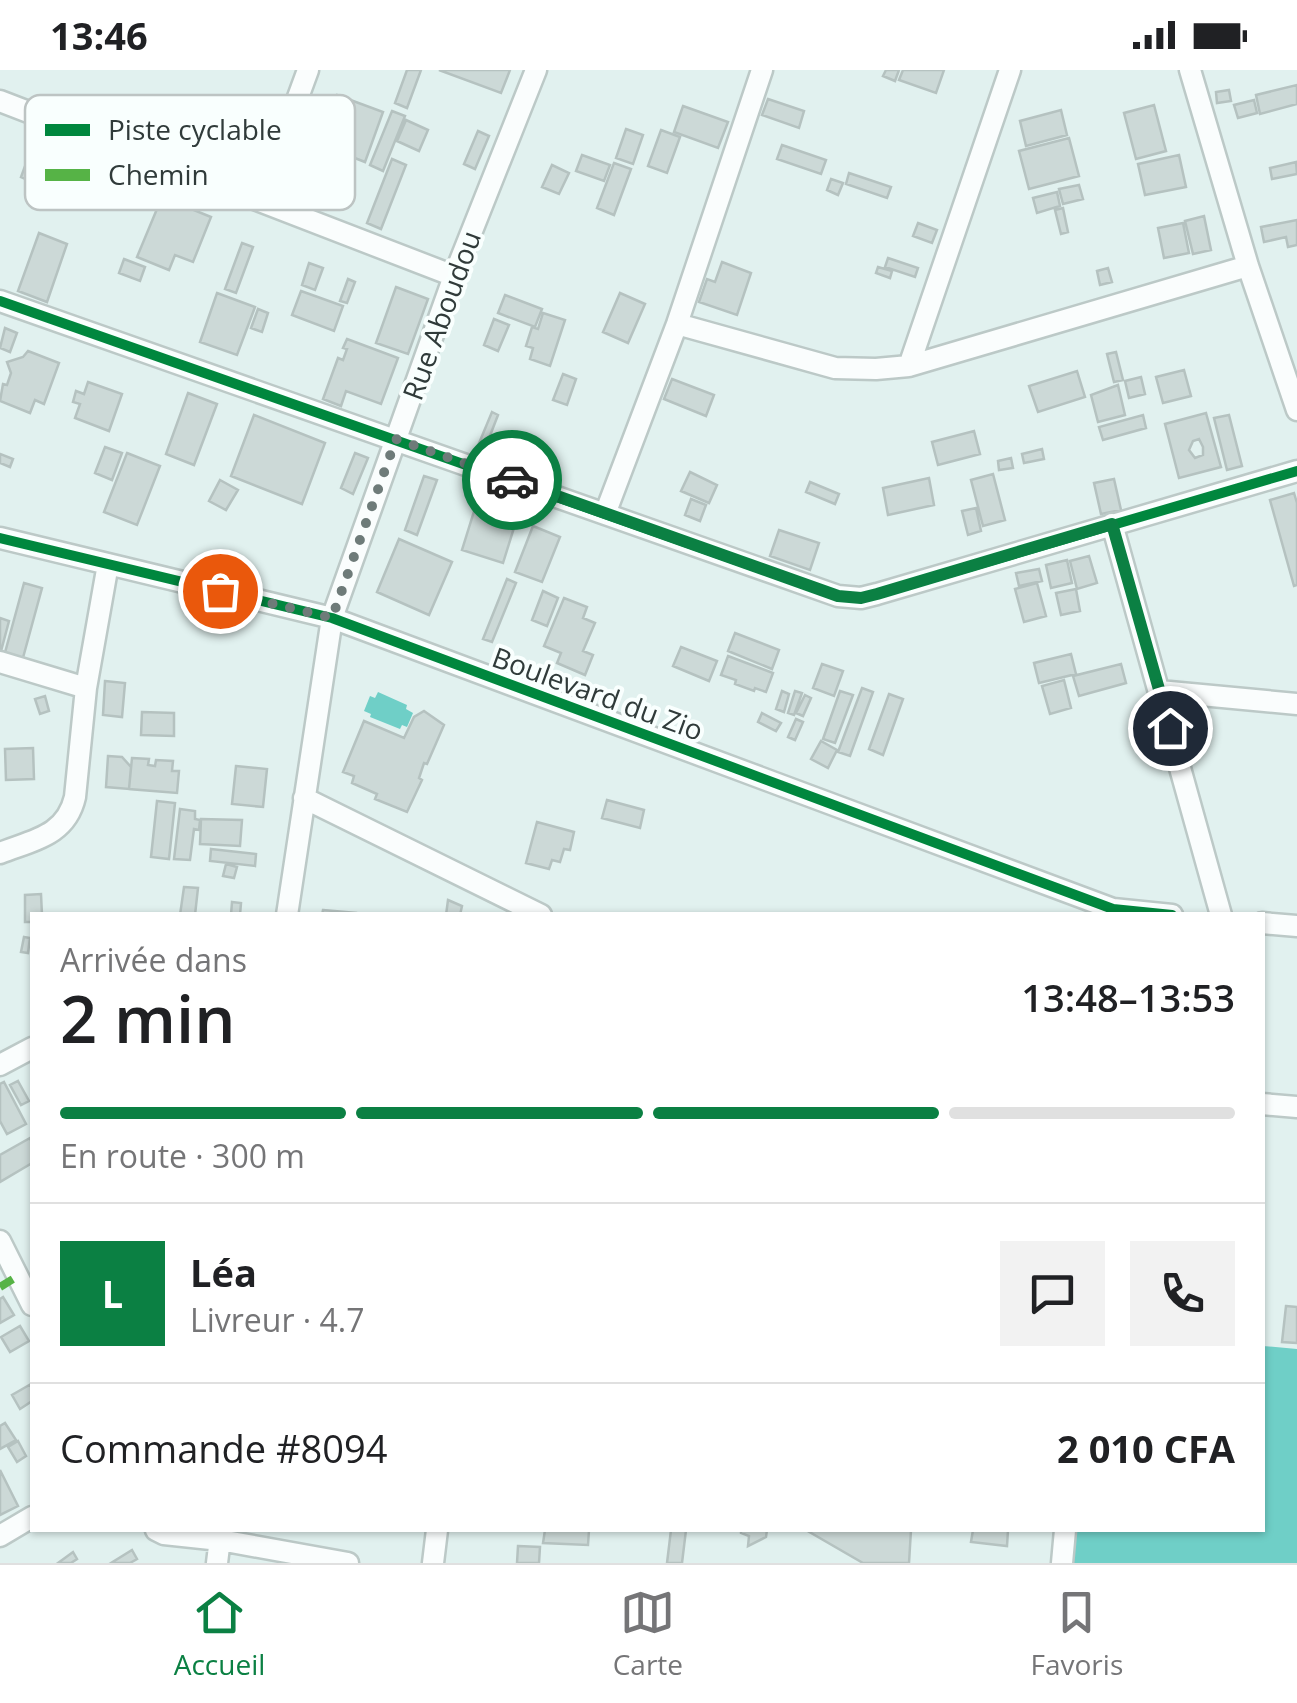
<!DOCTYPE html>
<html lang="fr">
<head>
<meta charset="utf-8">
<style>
  :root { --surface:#fff; --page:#f2f2f2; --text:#202124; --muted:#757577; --line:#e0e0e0; --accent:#0b8043 }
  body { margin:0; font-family:"Open Sans",sans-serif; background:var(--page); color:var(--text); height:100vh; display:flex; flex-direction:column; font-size:38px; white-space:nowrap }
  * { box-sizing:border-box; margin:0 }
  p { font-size:32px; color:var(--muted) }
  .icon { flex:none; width:55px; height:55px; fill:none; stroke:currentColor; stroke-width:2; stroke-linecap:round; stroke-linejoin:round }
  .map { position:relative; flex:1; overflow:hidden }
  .drawer { position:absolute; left:30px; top:842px; width:1235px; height:620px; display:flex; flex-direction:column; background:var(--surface); border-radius:0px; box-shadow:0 2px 8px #0004 }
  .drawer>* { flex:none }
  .pin { position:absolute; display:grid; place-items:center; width:85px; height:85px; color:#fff; margin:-42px; border:5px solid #fff; border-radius:50%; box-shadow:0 2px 10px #0007 }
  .courier { position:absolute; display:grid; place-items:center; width:100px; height:100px; margin:-50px; border:8px solid #0b8043; border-radius:50%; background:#fff; color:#222; box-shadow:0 2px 12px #0007 }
  .summary em { font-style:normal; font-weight:600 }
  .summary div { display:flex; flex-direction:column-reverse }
  .summary { display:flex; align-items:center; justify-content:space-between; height:170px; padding:0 30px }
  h1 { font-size:65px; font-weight:600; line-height:75px }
  .bar { display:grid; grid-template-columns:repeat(4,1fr); gap:15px 10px; align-content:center; height:120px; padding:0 30px }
  .bar i { height:12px; border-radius:8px; background:var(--line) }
  .bar .active { background:var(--accent) }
  .bar p { grid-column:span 4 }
  .line { display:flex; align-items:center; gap:25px; padding:0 30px; border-top:2px solid var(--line) }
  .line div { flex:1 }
  .round { display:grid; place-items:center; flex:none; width:105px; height:105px; border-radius:0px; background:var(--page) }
  .status { display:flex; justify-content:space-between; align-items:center; height:70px; padding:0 50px; background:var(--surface); direction:ltr }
  .status svg { height:28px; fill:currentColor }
  .tabs { display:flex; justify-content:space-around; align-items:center; height:140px; border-top:2px solid var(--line); background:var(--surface); font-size:28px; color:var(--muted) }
  .tabs a { display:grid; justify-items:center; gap:5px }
  .tabs .active { color:var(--accent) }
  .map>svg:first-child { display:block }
  .water { fill:#6fcfc7 }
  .building { fill:#ccd9d7; stroke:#b5c2c0; stroke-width:2.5; fill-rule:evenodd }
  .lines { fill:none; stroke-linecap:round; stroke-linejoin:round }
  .minor-casing { stroke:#bcc9c7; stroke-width:25 }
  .minor { stroke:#fafdfd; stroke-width:20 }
  .quiet { stroke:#56b346; stroke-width:8; stroke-dasharray:15 8; stroke-linecap:butt }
  .cycleway-casing { stroke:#f9fffe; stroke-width:16 }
  .cycleway { stroke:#00873e; stroke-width:10 }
  .done { stroke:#6e7b79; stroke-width:10; stroke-dasharray:0 18 }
  .route { stroke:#0b8043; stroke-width:12 }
  .labels { text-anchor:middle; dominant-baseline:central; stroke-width:8; stroke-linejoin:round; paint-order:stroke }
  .street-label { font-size:28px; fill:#303b3a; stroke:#f9fffe }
  .key { fill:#f9fffe; stroke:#bdc4c3; stroke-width:2.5 }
  .key-label { font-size:28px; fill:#303b3a }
</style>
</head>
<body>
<div class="status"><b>13:46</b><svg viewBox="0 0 49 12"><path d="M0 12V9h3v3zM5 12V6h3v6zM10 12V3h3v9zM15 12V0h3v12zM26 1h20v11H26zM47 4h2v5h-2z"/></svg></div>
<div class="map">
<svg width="1297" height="1493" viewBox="0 0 1297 1493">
  <rect width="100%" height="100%" fill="#e1f1ef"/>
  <path class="water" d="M378,622L407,635L406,639L413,643L407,657L402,655L400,659L370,647L371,644L364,641L370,626L375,628Z
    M1263,1276L1297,1279V1493H1071L1075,1460H1262Z"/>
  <path class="building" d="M407,0H421L407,38L395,33Z
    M439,0H510L501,23Z
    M886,0H899L895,11L883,6Z
    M903,0H944L936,23L899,10Z
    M1297,15V34L1260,44L1256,25Z
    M1229,20L1231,31L1217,33L1216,22Z
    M337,25L383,42L365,92L319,74Z
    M768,29L804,41L799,58L762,45Z
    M1254,30L1257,43L1238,48L1234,35Z
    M1154,35L1166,81L1136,89L1124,43Z
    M683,36L728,52L718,78L674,62Z
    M1061,40L1067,65L1026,76L1020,51Z
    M392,41L405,46L383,101L370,95Z
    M406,50L428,60L419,81L397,71Z
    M626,59L643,65L633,94L616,88Z
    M661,60L680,67L667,103L648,96Z
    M478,61L489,66L475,99L464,94Z
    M1069,68L1079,106L1029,119L1019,81Z
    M782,75L826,90L821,104L777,89Z
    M32,77L41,80L30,111L21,107Z
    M582,85L610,95L604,111L576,101Z
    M1179,85L1186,117L1145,125L1138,94Z
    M392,89L406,95L381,159L367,153Z
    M1296,92L1297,104L1272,109L1270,98Z
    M614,93L631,99L614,145L597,138Z
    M552,95L569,103L559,124L542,117Z
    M849,103L891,117L887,128L846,114Z
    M831,109L843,113L838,125L827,120Z
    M1079,115L1083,129L1063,134L1059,119Z
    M1057,122L1060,136L1037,143L1033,128Z
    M162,127L211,147L193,192L175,185L169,200L137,187Z
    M1063,138L1068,162L1061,164L1055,140Z
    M1204,146L1211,180L1193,184L1185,151Z
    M1297,150V175L1288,177L1286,167L1264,172L1261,157Z
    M918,153L937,160L932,173L913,166Z
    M1183,153L1189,183L1164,188L1158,158Z
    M39,163L67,174L47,232L18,221Z
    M242,173L253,177L236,223L225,219Z
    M888,188L918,198L915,207L885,197Z
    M124,189L145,197L140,211L119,203Z
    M722,192L751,203L737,245L699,232L707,209L715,212Z
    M309,193L323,198L315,220L302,215Z
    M878,197L892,201L890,208L876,203Z
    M1108,198L1112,212L1100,215L1097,201Z
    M348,209L355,212L347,233L340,231Z
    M396,217L428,229L408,284L376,273Z
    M301,221L343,236L334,261L292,245Z
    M217,223L255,237L237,285L200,272Z
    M620,223L645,234L628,273L603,262Z
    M505,225L542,239L535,257L498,243Z
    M258,239L268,243L262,262L251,258Z
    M543,243L565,250L550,296L530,289L533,278L526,276L532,257L538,259Z
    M494,249L509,255L498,281L484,275Z
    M5,258L17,263L10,282L0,278Z
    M347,269L398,288L381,334L346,321L341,336L323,329L338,288L343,290L347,279L343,278Z
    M28,281L59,293L44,334L35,330L30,343L0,331L3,314L7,315L11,303L7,292L23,287Z
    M1116,282L1123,310L1114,312L1107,284Z
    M1184,300L1191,326L1163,333L1156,307Z
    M1077,301L1085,327L1038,342L1029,316Z
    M563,304L576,309L567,335L553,330Z
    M1141,307L1145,324L1129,328L1125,311Z
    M672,309L714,325L706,346L664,329Z
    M88,312L122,324L109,361L75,348L80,334L73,332L76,321L84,324Z
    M1118,315L1125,345L1098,352L1091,325Z
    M188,323L217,334L194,395L166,384Z
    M492,342L498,345L484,381L477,378Z
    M1206,343L1221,397L1179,408L1165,354ZM1199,369L1203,377V385L1195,388L1189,380L1193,371Z
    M254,345L325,373L302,434L231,406Z
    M1143,345L1146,358L1103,370L1099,357Z
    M1229,345L1242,396L1227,400L1214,348Z
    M974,361L980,384L938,395L932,372Z
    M105,377L122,383L112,410L95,403Z
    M1042,379L1044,389L1024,393L1022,384Z
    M127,383L160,396L137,455L104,442Z
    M355,383L368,388L353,424L341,418Z
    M0,384L13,389L10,397L0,393Z
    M1011,388L1013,398L999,400L998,391Z
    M690,402L717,415L709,433L681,421Z
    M993,404L1005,450L983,456L971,410Z
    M424,406L437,410L417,465L405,460Z
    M929,408L934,435L888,445L883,418Z
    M1114,409L1121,440L1101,444L1094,413Z
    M220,410L238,420L226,440L209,431Z
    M810,412L839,424L835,434L806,422Z
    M1294,423L1297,433V515L1294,516L1270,430Z
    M691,429L706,435L700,451L685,445Z
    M476,435L517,448L503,493L462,480Z
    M976,438L981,461L968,465L962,441Z
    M533,456L560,467L542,512L515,502Z
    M779,460L819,473L810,500L770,486Z
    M399,469L452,492L429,545L377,522Z
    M1089,486L1097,513L1077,519L1070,491Z
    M1067,490L1072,513L1051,518L1046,495Z
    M1039,499L1042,511L1019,516L1016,503Z
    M507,509L516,513L492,572L483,569Z
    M24,513L42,518L21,595L3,590Z
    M1037,513L1046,546L1024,552L1015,519Z
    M1076,519L1080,541L1061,545L1056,523Z
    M543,521L558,528L547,556L532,550Z
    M564,528L587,537L583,548L595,553L583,581L593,585L585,605L557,593L561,583L544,576Z
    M0,548L9,551L0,585Z
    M735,563L779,580L772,599L728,581Z
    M681,577L717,591L709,611L673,596Z
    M1071,584L1076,604L1039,613L1034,593Z
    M728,586L773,603L766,622L755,618L754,621L735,614L736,610L721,605Z
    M822,594L843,601L834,626L813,618Z
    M1121,594L1126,613L1079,626L1073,606Z
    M1064,610L1071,638L1050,644L1042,616Z
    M105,611L125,613L122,647L103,645Z
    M862,618L873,622L850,686L838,682Z
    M782,621L789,624L784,642L776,639Z
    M795,621L802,623L794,645L788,643Z
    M840,621L853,625L835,673L823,669Z
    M889,624L903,629L883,685L869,679Z
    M805,625L811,628L803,646L796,643Z
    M45,626L49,641L40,644L35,629Z
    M424,641L444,655L427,694L424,693L419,708L422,710L407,742L375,729L377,724L352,713L354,706L343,702L364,651L404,668L414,647Z
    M142,642L174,643V666L141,665Z
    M762,643L781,653L776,661L758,652Z
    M796,649L803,652L795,670L788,667Z
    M821,671L837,680L828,698L811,689Z
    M33,678L34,709L6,710L5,679Z
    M108,686L122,687L131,697L129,719L106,717Z
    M132,688L149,689L148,695L155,696L156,690L173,691L172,701H179L177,723L129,719Z
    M236,696L267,699L263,737L232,734Z
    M607,730L644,740L640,758L602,748Z
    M157,731L175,733L169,789L151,787Z
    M180,739L195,741V749L200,750L199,760L194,759L190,790L174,789Z
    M201,749L242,750L240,776L200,774Z
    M537,752L574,762L570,780L564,779L560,792L552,790L549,799L526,793Z
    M211,779L256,784L255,796L210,791Z
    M226,794L237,797L234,808L223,806Z
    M184,817L198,818L195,845H180Z
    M41,824L42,845H32V852H25V825Z
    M448,830L462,836L460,845H446Z
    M232,832L241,833L240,845H231Z
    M323,840L356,843V845H322Z
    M24,867L30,868L28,883L21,882Z
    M18,1011L29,1031L21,1035L10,1015Z
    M4,1012L26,1054L7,1064L0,1051V1014Z
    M30,1068L32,1073V1093L0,1112V1085Z
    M3,1227L14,1245L0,1253V1229Z
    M1286,1236L1297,1237V1273L1282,1272Z
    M20,1256L29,1271L10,1282L1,1267Z
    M31,1314L32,1331L20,1339L12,1325Z
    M5,1353L16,1370L0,1379V1356Z
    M18,1371L26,1386L17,1392L8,1377Z
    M0,1400L18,1436L0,1445Z
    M545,1460H589L588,1475L543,1473Z
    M671,1460H686L682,1493H667Z
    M741,1460H767L766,1467L748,1476L749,1466L741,1463Z
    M806,1460H911L909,1493H863Z
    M973,1460H1008L1007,1476L971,1472Z
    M518,1476L540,1477L539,1493H517Z
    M132,1480L137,1489L130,1493H111Z
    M73,1482L77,1489L71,1493H58Z"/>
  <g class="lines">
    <g class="minor-casing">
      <path id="minor" d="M1190,0L1248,196L1297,340
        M0,31L454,206
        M260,131L308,0
        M0,231L838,526L861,528L877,524L1297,401
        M677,254L835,298L876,299L909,296L1248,196
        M909,296L1010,0
        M605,444L677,254L762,0
        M1112,454L1221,845
        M0,468L332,548L1113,839L1172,845
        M0,592L86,618
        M1159,621L1297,634
        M304,728L541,845
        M0,783C33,770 66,766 75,727L86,618L108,494
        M287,845L332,548L454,206L536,0
        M1262,853L1297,856
        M0,995L32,978
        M1262,1034L1297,1037
        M0,1171L32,1235
        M156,1460L164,1464L220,1470L348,1493
        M0,1466L32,1447
        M217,1493L221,1460
        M433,1493L437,1460
        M1062,1493L1065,1460"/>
    </g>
    <use href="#minor" class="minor"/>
    <path class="quiet" d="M0,1217L18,1206"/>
    <g class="cycleway-casing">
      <path id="cycleway" d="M0,231L838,526L861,528L877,524L1297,401
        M0,468L332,548L1113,839L1172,845"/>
    </g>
    <use href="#cycleway" class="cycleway"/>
  </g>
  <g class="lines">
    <path class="done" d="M220,521L332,548L396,369L512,410"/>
    <path class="route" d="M512,410L838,526L861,528L877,524L1112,454L1170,658"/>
  </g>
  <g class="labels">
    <g class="street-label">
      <text transform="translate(441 245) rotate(-70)">Rue Aboudou</text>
      <text transform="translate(598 623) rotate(20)">Boulevard du Zio</text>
    </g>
  </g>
  <rect x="25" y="25" width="330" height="115" rx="15" class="key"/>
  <rect x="45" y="54" width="45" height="12" fill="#00873e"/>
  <rect x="45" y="99" width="45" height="12" fill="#56b346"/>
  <g class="key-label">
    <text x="108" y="70">Piste cyclable</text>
    <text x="108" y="115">Chemin</text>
  </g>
</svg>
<div class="pin" style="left:220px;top:521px;background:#ea580c"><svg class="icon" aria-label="bag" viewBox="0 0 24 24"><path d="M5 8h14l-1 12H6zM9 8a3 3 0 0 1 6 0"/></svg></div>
<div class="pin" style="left:1170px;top:658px;background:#1f2937"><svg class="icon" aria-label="home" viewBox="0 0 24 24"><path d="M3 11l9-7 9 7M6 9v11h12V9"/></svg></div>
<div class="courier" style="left:512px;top:410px"><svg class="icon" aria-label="car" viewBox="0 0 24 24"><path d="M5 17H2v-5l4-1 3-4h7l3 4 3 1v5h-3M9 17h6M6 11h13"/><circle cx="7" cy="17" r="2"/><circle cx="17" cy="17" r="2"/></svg></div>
<section class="drawer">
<div class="summary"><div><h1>2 min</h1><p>Arrivée dans</p></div><em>13:48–13:53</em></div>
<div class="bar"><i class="active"></i><i class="active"></i><i class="active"></i><i></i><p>En route · 300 m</p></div>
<div class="line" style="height:180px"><b class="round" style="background:var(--accent);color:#fff">L</b><div><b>Léa</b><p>Livreur · 4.7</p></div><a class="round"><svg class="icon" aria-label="chat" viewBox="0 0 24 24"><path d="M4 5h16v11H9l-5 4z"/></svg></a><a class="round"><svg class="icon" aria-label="phone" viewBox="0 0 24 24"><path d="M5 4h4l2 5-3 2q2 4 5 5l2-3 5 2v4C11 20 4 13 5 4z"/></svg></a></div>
<div class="line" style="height:130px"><div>Commande #8094</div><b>2 010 CFA</b></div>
</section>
</div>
<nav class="tabs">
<a class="active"><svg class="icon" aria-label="home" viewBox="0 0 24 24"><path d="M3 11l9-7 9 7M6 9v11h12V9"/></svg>Accueil</a>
<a><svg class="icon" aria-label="map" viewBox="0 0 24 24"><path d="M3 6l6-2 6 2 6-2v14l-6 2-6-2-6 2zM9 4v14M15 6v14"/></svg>Carte</a>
<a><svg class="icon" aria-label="saved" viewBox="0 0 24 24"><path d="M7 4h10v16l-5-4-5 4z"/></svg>Favoris</a>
</nav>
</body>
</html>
